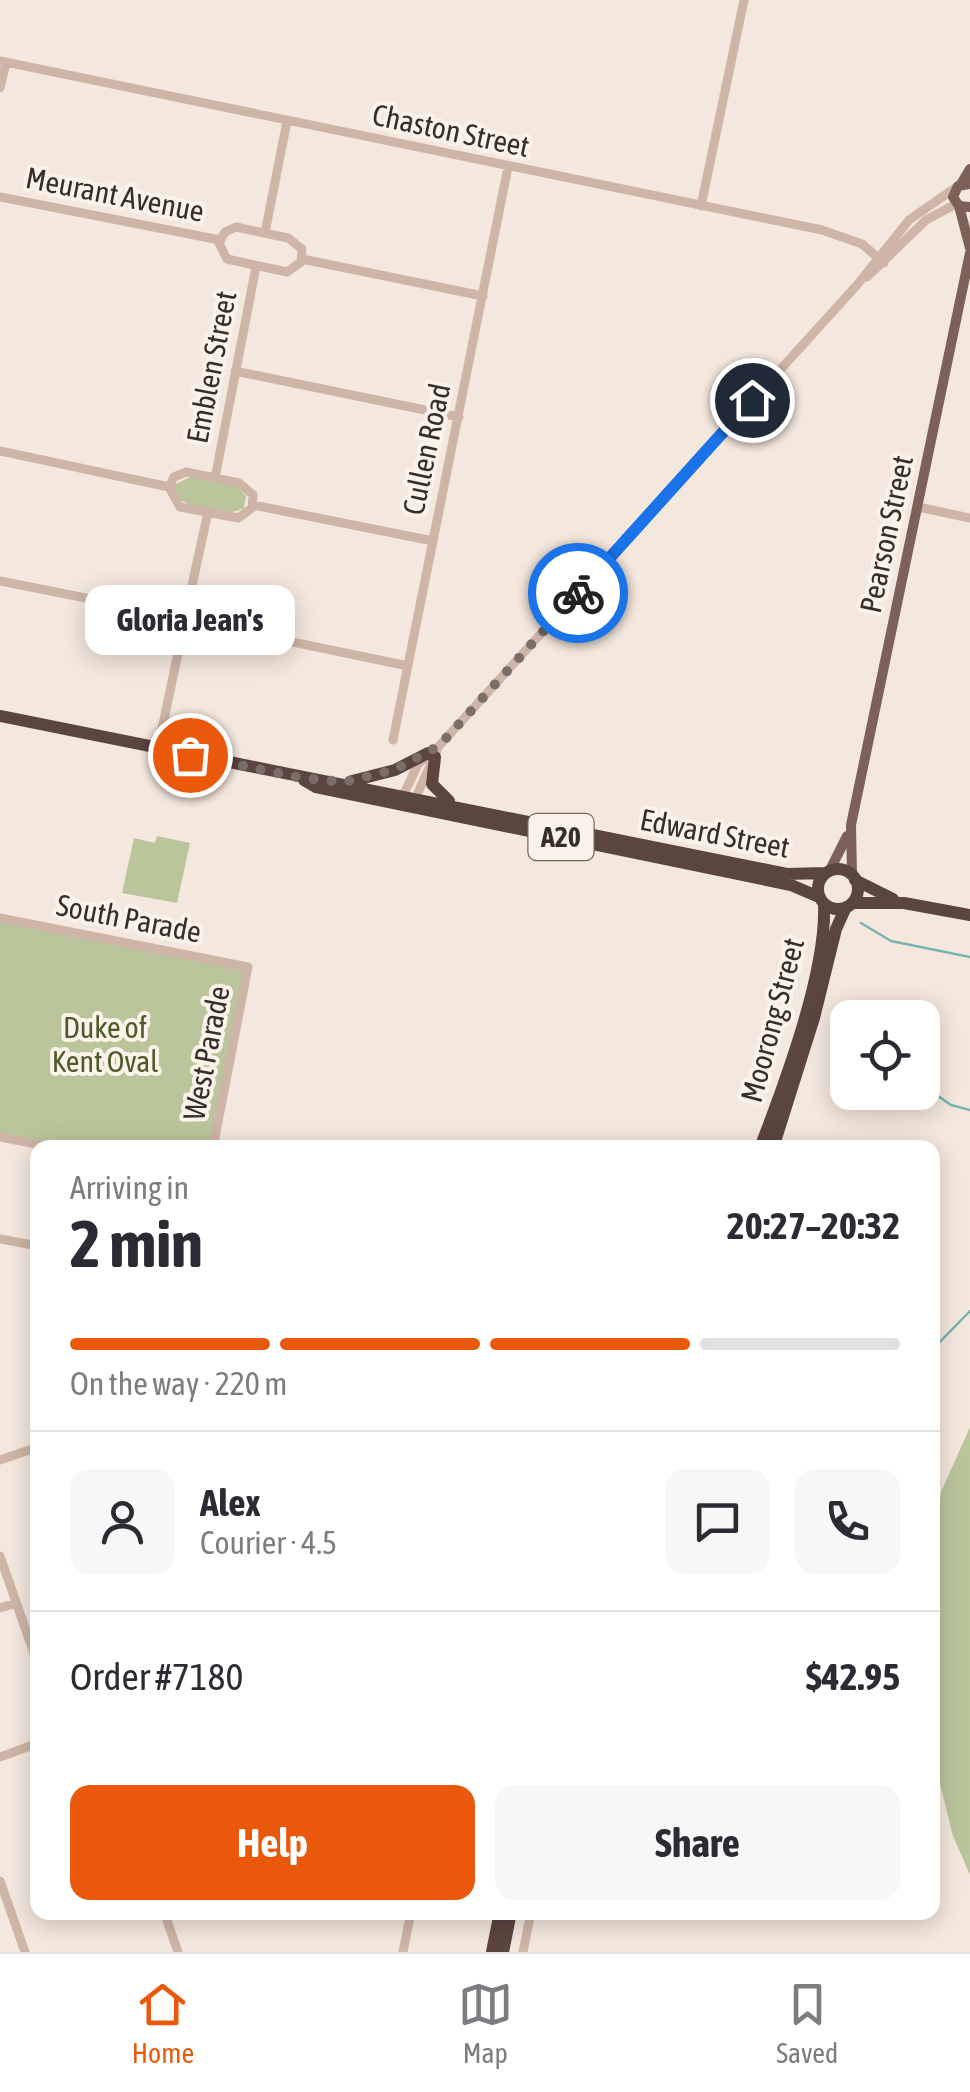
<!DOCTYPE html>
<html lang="en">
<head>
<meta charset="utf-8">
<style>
  :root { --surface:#fff; --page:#f7f7f7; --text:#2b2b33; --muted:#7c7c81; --line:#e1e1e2; --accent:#ea580c }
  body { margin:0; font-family:"Asap Condensed",sans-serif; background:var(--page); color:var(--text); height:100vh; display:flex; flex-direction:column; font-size:38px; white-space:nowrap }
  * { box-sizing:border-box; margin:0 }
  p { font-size:32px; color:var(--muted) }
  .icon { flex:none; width:55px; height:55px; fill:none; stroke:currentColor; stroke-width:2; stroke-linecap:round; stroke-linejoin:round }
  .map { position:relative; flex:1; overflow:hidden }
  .side { position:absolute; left:30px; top:1140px; width:910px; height:780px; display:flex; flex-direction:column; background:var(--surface); border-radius:20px; box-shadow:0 5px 25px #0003 }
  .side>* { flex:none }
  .buttons { position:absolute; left:830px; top:1000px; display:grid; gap:20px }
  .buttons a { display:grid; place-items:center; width:110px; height:110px; border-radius:20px; background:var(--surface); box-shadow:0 5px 25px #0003; font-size:50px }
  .pin { position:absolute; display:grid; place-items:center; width:85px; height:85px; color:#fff; margin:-42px; border:5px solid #fff; border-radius:50%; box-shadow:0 2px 10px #0007 }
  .courier { position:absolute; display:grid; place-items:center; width:100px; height:100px; margin:-50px; border:8px solid #1a73e8; border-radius:50%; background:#fff; color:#222; box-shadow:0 2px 12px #0007 }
  .bubble { position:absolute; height:70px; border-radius:20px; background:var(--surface); box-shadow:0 5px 25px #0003; font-size:32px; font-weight:700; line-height:70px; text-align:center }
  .head em { font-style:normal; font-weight:700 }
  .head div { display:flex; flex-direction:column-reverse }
  .head { display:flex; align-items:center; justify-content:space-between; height:170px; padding:0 40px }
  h1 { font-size:65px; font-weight:700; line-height:75px }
  .bar { display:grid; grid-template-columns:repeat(4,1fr); gap:15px 10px; align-content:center; height:120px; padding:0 40px }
  .bar i { height:12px; border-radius:8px; background:var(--line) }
  .bar .selected { background:var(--accent) }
  .bar p { grid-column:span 4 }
  .line { display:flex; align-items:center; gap:25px; padding:0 40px; border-top:2px solid var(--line) }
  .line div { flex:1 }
  .round { display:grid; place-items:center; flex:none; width:105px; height:105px; border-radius:20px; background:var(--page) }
  .action { display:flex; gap:20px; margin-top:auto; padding:20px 40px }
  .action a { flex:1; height:115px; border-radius:20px; background:var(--accent); color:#fff; font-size:40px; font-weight:700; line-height:115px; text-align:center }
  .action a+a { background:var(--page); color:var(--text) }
  .dock { display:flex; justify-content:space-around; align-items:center; height:140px; border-top:2px solid var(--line); background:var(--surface); font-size:28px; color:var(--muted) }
  .dock a { display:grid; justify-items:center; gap:5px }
  .dock .selected { color:var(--accent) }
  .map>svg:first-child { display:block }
  .green { fill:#bbc59b }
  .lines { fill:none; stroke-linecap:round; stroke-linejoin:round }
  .stream { stroke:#79b4b1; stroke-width:2.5 }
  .minor { stroke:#ceb5a7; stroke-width:9 }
  .major { stroke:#7d6158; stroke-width:10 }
  .highway { stroke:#5b453f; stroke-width:12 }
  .done { stroke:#7b6d67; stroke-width:10; stroke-dasharray:0 18 }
  .route { stroke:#1a73e8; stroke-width:12 }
  .labels { text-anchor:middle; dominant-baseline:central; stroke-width:8; stroke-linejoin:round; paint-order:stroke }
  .shield { fill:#fbf2ea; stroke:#746762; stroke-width:2.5 }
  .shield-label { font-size:28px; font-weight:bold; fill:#3a2c28 }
  .street-label { font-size:30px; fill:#3a2c28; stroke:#fbf2ea }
  .park-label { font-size:30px; fill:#4d5a2a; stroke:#fbf2ea }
</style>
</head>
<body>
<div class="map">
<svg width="970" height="1952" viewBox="0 0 970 1952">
  <rect width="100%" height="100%" fill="#f4e7dd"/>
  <path class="green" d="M192,476L235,485L246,496L244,508C226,519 188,509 174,494V485Z
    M157,836L190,843L177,903L122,893L134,838L155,843Z
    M0,918L248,967L213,1147H56L0,1137Z
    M970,1427V1875L953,1836L935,1764L932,1662L939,1628L932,1561L941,1492Z"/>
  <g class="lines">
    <path class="stream" d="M861,923L891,941L970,957
      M834,1024L848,1035
      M922,1085L951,1105L970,1110
      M932,1350L970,1311"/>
    <path class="minor" d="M0,61L822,230L862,244L884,263
      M0,88L6,63
      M0,197L220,240
      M701,206L744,0
      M236,227L288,238L302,249L301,262L287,272L227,259L219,243L225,232Z
      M265,233L287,121
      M302,259L483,296
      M867,277L926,220L956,204
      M235,371L459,417
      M0,451L169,487
      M186,472L239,483L253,495L252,508L238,518L180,507L169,487L174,477Z
      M215,478L256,267
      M253,505L433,541
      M918,507L970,518
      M0,581L146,610
      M160,598L213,609L225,619L224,631L211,640L151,627L145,618L147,607Z
      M188,604L208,512
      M225,628L408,666
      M393,740L508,167
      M439,746L416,797L408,805L404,794L418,764L439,746L857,285L909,220L958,186
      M158,748L182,634
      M0,918L248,967L213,1148
      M0,1137L56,1148
      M0,1239L38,1246
      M0,1460L38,1447
      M0,1556L38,1665
      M0,1608L16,1603
      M0,1757L38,1743
      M0,1881L25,1952
      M164,1912L178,1952
      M403,1952L411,1912
      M523,1952L531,1912"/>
    <path class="major" d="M961,184L970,169
      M970,184L958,186L953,197L959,206L970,207
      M959,206L970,248
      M830,870L847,836
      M852,875L851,825L970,253"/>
    <path class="highway" d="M0,716L787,874L825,873
      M435,757L432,784L449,801
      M304,780L316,787L791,885L819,897
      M352,781L395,770L428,753
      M818 889a20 20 0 1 1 40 0a20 20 0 1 1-40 0Z
      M855,880L893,899
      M852,903H904L970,915
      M760,1148C785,1083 827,971 824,904
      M773,1148L814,1018L836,929L846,907
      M492,1952L500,1912
      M503,1952L511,1912"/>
  </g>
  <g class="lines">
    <path class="done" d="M190,755L302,778L344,782L394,770L439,746L578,593"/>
    <path class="route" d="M578,593L752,400"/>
  </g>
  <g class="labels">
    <rect class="shield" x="528.5" y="814" width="65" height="46" rx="8"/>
    <g class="shield-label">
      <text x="561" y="837">A20</text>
    </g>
    <g class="street-label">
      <text transform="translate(451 130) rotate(12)">Chaston Street</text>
      <text transform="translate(115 194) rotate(11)">Meurant Avenue</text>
      <text transform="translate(211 367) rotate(-79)">Emblen Street</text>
      <text transform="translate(426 449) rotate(-78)">Cullen Road</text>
      <text transform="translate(886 534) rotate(-78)">Pearson Street</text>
      <text transform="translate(715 833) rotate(11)">Edward Street</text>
      <text transform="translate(129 918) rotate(11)">South Parade</text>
      <text transform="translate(772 1020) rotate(-75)">Moorong Street</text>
      <text transform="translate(206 1053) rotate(-79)">West Parade</text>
    </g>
    <g class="park-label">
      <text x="105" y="1027">Duke of<tspan x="105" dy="34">Kent Oval</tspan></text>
    </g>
  </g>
</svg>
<div class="buttons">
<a><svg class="icon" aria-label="locate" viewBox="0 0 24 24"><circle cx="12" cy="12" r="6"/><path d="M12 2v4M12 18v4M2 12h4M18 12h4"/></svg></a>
</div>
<div class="pin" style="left:190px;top:755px;background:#ea580c"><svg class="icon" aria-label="bag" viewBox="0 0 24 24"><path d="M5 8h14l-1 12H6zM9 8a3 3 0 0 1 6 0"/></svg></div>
<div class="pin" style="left:752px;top:400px;background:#1f2937"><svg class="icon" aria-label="home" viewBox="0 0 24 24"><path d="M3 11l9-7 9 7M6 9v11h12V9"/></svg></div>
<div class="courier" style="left:578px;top:593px"><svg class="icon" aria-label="bike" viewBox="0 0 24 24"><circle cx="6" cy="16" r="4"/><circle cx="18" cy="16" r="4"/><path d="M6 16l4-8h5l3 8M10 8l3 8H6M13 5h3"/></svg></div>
<div class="bubble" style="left:85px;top:585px;width:210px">Gloria Jean's</div>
<section class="side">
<div class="head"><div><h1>2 min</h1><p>Arriving in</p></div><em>20:27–20:32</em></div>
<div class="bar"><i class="selected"></i><i class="selected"></i><i class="selected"></i><i></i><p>On the way · 220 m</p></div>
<div class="line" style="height:180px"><a class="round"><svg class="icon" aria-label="person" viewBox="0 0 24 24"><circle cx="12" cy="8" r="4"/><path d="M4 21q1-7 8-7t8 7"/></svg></a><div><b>Alex</b><p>Courier · 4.5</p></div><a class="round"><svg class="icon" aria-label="chat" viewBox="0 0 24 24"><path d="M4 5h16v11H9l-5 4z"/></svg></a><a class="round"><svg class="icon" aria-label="phone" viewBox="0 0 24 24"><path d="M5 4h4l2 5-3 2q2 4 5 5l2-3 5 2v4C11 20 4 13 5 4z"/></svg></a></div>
<div class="line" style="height:130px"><div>Order #7180</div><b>$42.95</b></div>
<div class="action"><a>Help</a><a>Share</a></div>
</section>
</div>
<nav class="dock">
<a class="selected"><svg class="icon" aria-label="home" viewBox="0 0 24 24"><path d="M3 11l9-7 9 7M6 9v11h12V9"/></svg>Home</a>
<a><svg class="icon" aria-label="map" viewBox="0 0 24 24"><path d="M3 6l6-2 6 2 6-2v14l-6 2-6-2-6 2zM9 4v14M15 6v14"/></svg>Map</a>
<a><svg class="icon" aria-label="saved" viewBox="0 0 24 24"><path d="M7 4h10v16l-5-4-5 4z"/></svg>Saved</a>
</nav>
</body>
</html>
